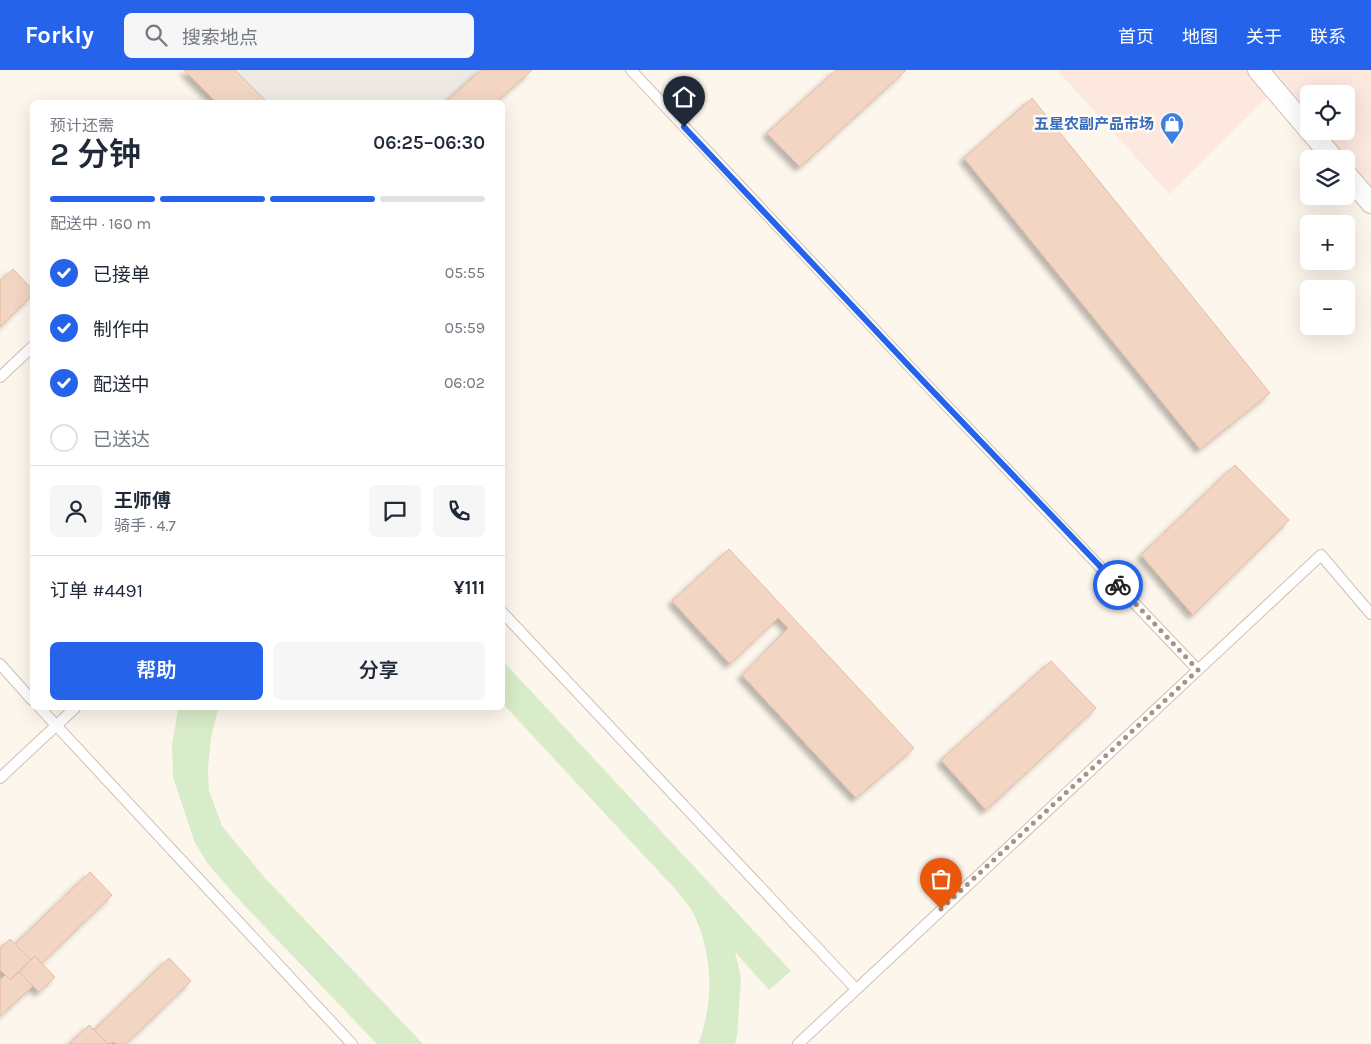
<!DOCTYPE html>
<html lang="zh">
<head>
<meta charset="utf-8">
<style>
  :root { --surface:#fff; --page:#f6f6f7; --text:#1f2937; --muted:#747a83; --line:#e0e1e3; --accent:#2563eb }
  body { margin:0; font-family:Karla,"Noto Sans SC",sans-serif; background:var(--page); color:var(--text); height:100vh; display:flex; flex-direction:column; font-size:19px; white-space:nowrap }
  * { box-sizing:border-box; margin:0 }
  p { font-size:16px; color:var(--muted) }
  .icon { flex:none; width:28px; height:28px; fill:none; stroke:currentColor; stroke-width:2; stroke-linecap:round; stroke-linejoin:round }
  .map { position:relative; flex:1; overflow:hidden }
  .panel { position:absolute; left:30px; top:30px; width:475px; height:610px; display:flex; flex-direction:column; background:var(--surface); border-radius:8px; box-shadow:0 5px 20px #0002 }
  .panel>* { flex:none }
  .tools { position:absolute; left:1300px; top:15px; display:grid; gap:10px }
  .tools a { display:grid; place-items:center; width:55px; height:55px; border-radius:8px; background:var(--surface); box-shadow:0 5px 20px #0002; font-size:25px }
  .pin { position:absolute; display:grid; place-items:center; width:42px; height:42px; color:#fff; margin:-51px -21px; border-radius:50% 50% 50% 0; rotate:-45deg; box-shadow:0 0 5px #0007 }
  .pin .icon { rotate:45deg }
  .courier { position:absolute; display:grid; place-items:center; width:50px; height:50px; margin:-25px; border:4px solid #2563eb; border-radius:50%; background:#fff; color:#222; box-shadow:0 1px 6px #0007 }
  .overview em { font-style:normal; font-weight:600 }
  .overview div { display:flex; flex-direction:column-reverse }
  .overview { display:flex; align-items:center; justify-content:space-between; height:85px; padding:0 20px }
  h1 { font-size:32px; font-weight:600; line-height:38px }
  .bar { display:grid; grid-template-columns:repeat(4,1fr); gap:8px 5px; align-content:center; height:60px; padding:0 20px }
  .bar i { height:6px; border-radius:4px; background:var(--line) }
  .bar .current { background:var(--accent) }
  .bar p { grid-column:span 4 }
  .line { display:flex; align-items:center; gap:12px; padding:0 20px; border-top:1px solid var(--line) }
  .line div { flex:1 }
  .round { display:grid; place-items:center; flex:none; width:52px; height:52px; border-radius:8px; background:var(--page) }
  ol { padding:0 20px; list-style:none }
  li { display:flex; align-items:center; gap:15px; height:55px }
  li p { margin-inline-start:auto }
  li .icon { padding:5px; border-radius:50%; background:var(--accent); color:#fff; stroke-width:4 }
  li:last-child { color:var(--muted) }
  li i { width:28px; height:28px; border:2px solid var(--line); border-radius:50% }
  .cta { display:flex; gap:10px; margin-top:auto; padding:10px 20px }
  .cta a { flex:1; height:58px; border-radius:8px; background:var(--accent); color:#fff; font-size:20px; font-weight:600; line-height:58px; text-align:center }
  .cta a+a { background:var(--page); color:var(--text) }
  header { display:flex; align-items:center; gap:30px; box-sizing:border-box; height:70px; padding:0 25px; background:var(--accent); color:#fff }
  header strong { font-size:24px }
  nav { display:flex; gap:28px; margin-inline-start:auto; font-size:18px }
  .search { width:350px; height:45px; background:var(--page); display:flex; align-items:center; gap:12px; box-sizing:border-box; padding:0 18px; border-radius:8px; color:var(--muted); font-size:19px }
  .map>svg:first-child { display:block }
  .commercial { fill:#fde8e0 }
  .industrial { fill:#efe9e4 }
  .green { fill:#d8ecc9 }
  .building { fill:#f3d5c3; stroke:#e6bba3; filter:url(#shadow) }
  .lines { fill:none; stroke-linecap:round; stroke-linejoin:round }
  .service-casing { stroke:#d1beb0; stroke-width:12 }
  .minor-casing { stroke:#d1beb0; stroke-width:22 }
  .service { stroke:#fff; stroke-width:10 }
  .minor { stroke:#fff; stroke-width:20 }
  .done { stroke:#a89285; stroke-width:5; stroke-dasharray:0 9 }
  .route { stroke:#2563eb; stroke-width:6 }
  .labels { text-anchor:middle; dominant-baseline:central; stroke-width:5; stroke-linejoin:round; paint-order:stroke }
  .shop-label { font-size:15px; font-weight:bold; fill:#366cbe; stroke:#fffaf3; text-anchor:end }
</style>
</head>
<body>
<header>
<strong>Forkly</strong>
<div class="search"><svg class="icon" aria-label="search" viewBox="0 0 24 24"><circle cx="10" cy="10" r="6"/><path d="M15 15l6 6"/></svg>搜索地点</div>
<nav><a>首页</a><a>地图</a><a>关于</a><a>联系</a></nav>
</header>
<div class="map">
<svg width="1371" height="974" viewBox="0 0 1371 974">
  <defs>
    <filter id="shadow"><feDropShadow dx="-4.5" dy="4.5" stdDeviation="2.5" flood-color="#0004"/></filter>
  </defs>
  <rect width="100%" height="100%" fill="#fdf6ec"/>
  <path class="commercial" d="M1057,0H1371V137L1346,107V89H1332L1309,61H1346V24H1309V61L1275,20L1169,124Z"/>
  <path class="industrial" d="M235,0H481L446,32H267Z"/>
  <path class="green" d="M503,591L791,901L769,920L735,882L741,907L737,967L735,974H698C715,932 713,879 691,839C687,833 681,827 677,821L503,634Z
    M178,638H218L211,669L208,698L209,721L222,756L264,807L423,974H377L243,834L208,794L195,773L173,707L172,676Z"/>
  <path class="building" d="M184,0H235L267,32H216Z
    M481,0H532L496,32H446Z
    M836,0H906L800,97L767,63Z
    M1032,28L1270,323L1200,379L964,88Z
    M13,199L32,219V225L0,257V211Z
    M1235,395L1289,450L1193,545L1141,485Z
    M729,479L914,678L856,728L742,605L788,558L778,548L730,594L672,531Z
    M1051,591L1096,638L986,740L941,690Z
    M90,802L112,825L42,893L35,886L31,890L15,874Z
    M10,869L31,890L10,910L0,900V879Z
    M35,886L55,907L39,922L19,902Z
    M169,888L191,911L126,974H116L114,972L108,974L94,960Z
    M19,902L33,916L0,946V910L5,905L10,910Z
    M89,955L108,974H69Z"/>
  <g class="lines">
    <g class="service-casing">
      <path id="service" d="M631,0L924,312L1198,600
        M0,307L32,277
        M502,542L856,919
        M0,594L32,630
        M40,638L352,974
        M0,708L75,638
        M798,974L1321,485L1371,544"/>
    </g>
    <g class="minor-casing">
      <path id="minor" d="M1258,0L1309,60
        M1310,61L1334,89
        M1346,104L1371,133"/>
    </g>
    <use href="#service" class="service"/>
    <use href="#minor" class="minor"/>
  </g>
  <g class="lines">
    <path class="done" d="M941,839L1198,600L1118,515"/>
    <path class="route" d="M684,57L924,312L1118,515"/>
  </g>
  <defs>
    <g id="shop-pin" transform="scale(1.25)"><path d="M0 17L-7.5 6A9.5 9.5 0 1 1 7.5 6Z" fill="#3f7fe0" stroke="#fffaf3"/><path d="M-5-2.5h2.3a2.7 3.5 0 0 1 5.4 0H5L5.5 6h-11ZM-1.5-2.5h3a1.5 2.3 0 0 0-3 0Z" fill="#fff"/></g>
  </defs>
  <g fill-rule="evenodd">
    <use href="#shop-pin" x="1172" y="54"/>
  </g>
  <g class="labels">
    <g class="shop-label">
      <text x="1154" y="54">五星农副产品市场</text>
    </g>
  </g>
</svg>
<div class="tools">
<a><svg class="icon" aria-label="locate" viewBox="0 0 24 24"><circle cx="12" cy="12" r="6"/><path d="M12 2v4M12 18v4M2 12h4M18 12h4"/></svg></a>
<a><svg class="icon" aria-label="layers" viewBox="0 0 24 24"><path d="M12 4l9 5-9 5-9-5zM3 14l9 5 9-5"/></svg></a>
<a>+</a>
<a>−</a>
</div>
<div class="pin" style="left:941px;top:839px;background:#ea580c"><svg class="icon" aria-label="bag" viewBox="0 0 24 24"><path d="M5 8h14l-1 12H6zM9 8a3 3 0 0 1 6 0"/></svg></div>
<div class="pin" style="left:684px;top:57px;background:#1f2937"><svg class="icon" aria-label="home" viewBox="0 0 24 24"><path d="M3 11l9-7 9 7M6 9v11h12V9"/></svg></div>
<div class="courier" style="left:1118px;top:515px"><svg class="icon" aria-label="bike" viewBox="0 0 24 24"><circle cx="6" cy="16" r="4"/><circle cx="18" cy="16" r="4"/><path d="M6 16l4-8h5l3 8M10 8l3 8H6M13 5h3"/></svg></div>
<section class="panel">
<div class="overview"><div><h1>2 分钟</h1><p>预计还需</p></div><em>06:25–06:30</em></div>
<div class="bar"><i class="current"></i><i class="current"></i><i class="current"></i><i></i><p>配送中 · 160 m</p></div>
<ol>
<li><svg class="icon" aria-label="check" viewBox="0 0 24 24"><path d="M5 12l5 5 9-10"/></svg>已接单<p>05:55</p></li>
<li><svg class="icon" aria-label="check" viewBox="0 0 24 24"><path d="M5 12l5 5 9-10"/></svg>制作中<p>05:59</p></li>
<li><svg class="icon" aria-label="check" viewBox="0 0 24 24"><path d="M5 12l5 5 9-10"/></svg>配送中<p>06:02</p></li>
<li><i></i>已送达</li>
</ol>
<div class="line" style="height:90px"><a class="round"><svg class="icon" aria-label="person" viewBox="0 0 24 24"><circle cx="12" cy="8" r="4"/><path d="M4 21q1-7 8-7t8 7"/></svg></a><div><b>王师傅</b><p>骑手 · 4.7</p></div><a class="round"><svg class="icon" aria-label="chat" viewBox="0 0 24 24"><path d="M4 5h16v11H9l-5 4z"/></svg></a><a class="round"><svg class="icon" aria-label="phone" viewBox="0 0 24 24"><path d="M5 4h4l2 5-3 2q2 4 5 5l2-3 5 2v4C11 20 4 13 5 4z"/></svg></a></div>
<div class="line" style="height:65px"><div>订单 #4491</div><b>¥111</b></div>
<div class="cta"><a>帮助</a><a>分享</a></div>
</section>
</div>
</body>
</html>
